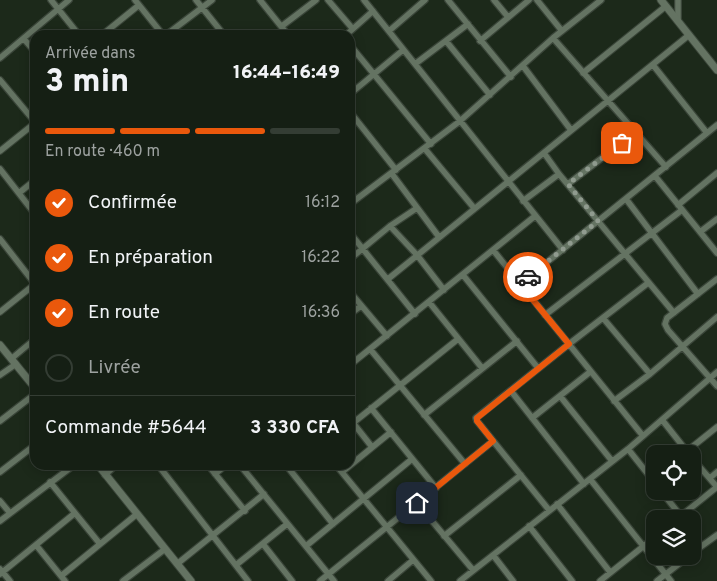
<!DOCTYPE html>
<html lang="fr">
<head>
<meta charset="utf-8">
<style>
  :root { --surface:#151f14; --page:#1e271d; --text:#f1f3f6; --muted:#9da2a0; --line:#343d34; --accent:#ea580c }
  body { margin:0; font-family:Overpass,sans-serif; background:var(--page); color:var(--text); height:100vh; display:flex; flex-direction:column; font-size:19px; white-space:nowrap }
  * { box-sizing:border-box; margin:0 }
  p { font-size:16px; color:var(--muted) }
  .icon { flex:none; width:28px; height:28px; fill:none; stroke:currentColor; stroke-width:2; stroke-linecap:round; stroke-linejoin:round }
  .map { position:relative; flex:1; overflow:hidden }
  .drawer { position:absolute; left:30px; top:30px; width:325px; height:440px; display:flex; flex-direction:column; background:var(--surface); border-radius:15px; box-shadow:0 2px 12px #0003,0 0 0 1px var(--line) }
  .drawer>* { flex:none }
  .fabs { position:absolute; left:646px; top:445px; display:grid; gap:10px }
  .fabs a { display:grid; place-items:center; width:55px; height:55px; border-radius:10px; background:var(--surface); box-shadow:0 2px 12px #0003,0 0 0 1px var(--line); font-size:25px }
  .pin { position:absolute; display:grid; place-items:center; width:42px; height:42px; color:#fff; margin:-21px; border-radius:10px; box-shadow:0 2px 8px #0006 }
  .courier { position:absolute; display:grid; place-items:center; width:50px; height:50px; margin:-25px; border:4px solid #ea580c; border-radius:50%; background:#fff; color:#222; box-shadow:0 1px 6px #0007 }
  .summary em { font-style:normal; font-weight:800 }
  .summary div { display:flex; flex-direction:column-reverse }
  .summary { display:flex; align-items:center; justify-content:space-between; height:85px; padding:0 15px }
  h1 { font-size:32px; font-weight:800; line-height:38px }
  .bar { display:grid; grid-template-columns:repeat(4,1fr); gap:8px 5px; align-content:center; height:60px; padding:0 15px }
  .bar i { height:6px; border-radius:4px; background:var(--line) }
  .bar .on { background:var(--accent) }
  .bar p { grid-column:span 4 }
  .line { display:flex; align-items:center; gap:12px; padding:0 15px; border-top:1px solid var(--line) }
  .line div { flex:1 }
  ol { padding:0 15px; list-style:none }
  li { display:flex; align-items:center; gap:15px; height:55px }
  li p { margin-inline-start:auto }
  li .icon { padding:5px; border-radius:50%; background:var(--accent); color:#fff; stroke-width:4 }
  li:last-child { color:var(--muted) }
  li i { width:28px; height:28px; border:2px solid var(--line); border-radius:50% }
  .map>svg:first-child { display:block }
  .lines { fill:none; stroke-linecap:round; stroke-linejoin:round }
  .minor-casing { stroke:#3a4539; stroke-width:8 }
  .tertiary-casing { stroke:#3a4539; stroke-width:9 }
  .minor { stroke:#647362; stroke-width:5.5 }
  .tertiary { stroke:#647362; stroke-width:7 }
  .done { stroke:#909b8f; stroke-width:5; stroke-dasharray:0 9 }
  .route { stroke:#ea580c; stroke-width:6 }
</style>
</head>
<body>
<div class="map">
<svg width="717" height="581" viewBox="0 0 717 581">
  <rect width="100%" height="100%" fill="#1c291a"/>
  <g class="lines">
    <g class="minor-casing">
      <path id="minor" d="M51,0L79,35
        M135,0L163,35
        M196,0L224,35
        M260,0L288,35
        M328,0L352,28
        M364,0L563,250
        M448,0L511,77
        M494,0L508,17
        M537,0L562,31
        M678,0V21
        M282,26L316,0
        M389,31L425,0
        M102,35L139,5
        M166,35L212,0
        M346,35L373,11
        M553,38L666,167
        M24,39L35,52
        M446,41L490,95
        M480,41L529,0
        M350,45L431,144
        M0,58L69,0
        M415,64L468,24
        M653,65L707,133
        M523,66L571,130
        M583,73L666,6
        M0,80L35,122
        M350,94L403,50
        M350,112L396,170
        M425,149L474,208
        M0,151L35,123
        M544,153L559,174L674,313
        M0,169L35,214
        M392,174L439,237
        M655,176L717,253
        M568,184L636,132
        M19,193L35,180
        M350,193L355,200
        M626,199L698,294
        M523,201L559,174
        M350,204L460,121L553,38L601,0
        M678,205L717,173
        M390,226L417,255L444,290
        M700,232L717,219
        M350,233L415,314
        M0,239L35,284
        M493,250L643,436
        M350,259L390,226L417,208
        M463,275L538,368
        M388,279L689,35
        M717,279L667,318L665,324L668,330L717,386
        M520,284L717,125
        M350,292L387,336
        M429,302L482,368
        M0,312L35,284
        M350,314L361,306
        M545,315L682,210
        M603,318L650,374
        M370,349L465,464
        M11,359L35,339
        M350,365L535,216
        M0,375L16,364
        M511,391L584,484
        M560,396L612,461
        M614,401L650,374L717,317
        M371,408L436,488
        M424,415L517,341
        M532,418L590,372
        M350,419L372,447
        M0,421L35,394
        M663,421L689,454
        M353,423L458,339
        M628,449L655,483
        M687,451L717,427
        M692,458L717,487
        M158,465L248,581
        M208,465L245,511
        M240,465L334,581
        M286,465L333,524
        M336,465L431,581
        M0,472L35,445
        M342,472L391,432
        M215,474L226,465
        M105,475L116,465
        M710,478L717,472
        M590,479L671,581
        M50,482L100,544
        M661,491L681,516
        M0,501L10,513
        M417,503L473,570
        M557,504L610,572
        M549,510L477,421L476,418L569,344L648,283
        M677,519L717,487
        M0,521L74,465
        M529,526L572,581
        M444,536L521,475
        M263,544L292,581
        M36,545L65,581
        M306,546L412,459
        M692,553L717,535
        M493,555L513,581
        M177,564L264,494
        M236,565L287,524
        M0,569L10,581
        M0,574L75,513
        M61,576L137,514
        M123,581L165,549
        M320,581L493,441
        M388,581L413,560
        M460,581L628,449L717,372
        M600,581L655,537
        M657,581L689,556"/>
    </g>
    <g class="tertiary-casing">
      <path id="tertiary" d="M661,0L717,70
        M0,345L35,388
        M98,465L191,581"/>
    </g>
    <use href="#minor" class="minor"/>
    <use href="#tertiary" class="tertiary"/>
  </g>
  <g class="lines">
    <path class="done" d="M528,277L598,221L568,184L622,143"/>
    <path class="route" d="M417,503L493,441L477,421V418L569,344L520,284L528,277"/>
  </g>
</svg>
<div class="fabs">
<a><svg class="icon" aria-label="locate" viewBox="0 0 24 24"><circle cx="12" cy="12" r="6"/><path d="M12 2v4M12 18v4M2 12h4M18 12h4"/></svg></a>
<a><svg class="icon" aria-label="layers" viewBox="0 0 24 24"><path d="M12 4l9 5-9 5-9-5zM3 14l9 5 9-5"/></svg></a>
</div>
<div class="pin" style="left:622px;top:143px;background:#ea580c"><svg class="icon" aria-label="bag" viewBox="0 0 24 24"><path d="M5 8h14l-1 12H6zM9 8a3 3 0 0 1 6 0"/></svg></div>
<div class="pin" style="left:417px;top:503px;background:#1f2937"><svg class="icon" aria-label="home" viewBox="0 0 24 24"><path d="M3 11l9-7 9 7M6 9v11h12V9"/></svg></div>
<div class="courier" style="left:528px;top:277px"><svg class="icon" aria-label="car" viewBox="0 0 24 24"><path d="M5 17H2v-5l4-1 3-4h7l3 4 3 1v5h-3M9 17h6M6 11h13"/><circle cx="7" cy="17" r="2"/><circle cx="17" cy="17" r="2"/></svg></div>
<section class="drawer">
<div class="summary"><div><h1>3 min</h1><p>Arrivée dans</p></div><em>16:44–16:49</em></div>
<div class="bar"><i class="on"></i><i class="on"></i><i class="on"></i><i></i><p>En route · 460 m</p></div>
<ol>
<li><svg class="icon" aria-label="check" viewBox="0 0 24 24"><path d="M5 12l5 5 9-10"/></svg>Confirmée<p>16:12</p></li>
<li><svg class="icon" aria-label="check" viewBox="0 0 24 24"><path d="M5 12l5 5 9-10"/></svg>En préparation<p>16:22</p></li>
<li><svg class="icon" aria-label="check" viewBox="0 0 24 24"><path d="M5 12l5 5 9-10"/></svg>En route<p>16:36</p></li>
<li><i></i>Livrée</li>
</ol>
<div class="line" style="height:65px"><div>Commande #5644</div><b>3 330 CFA</b></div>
</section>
</div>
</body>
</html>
